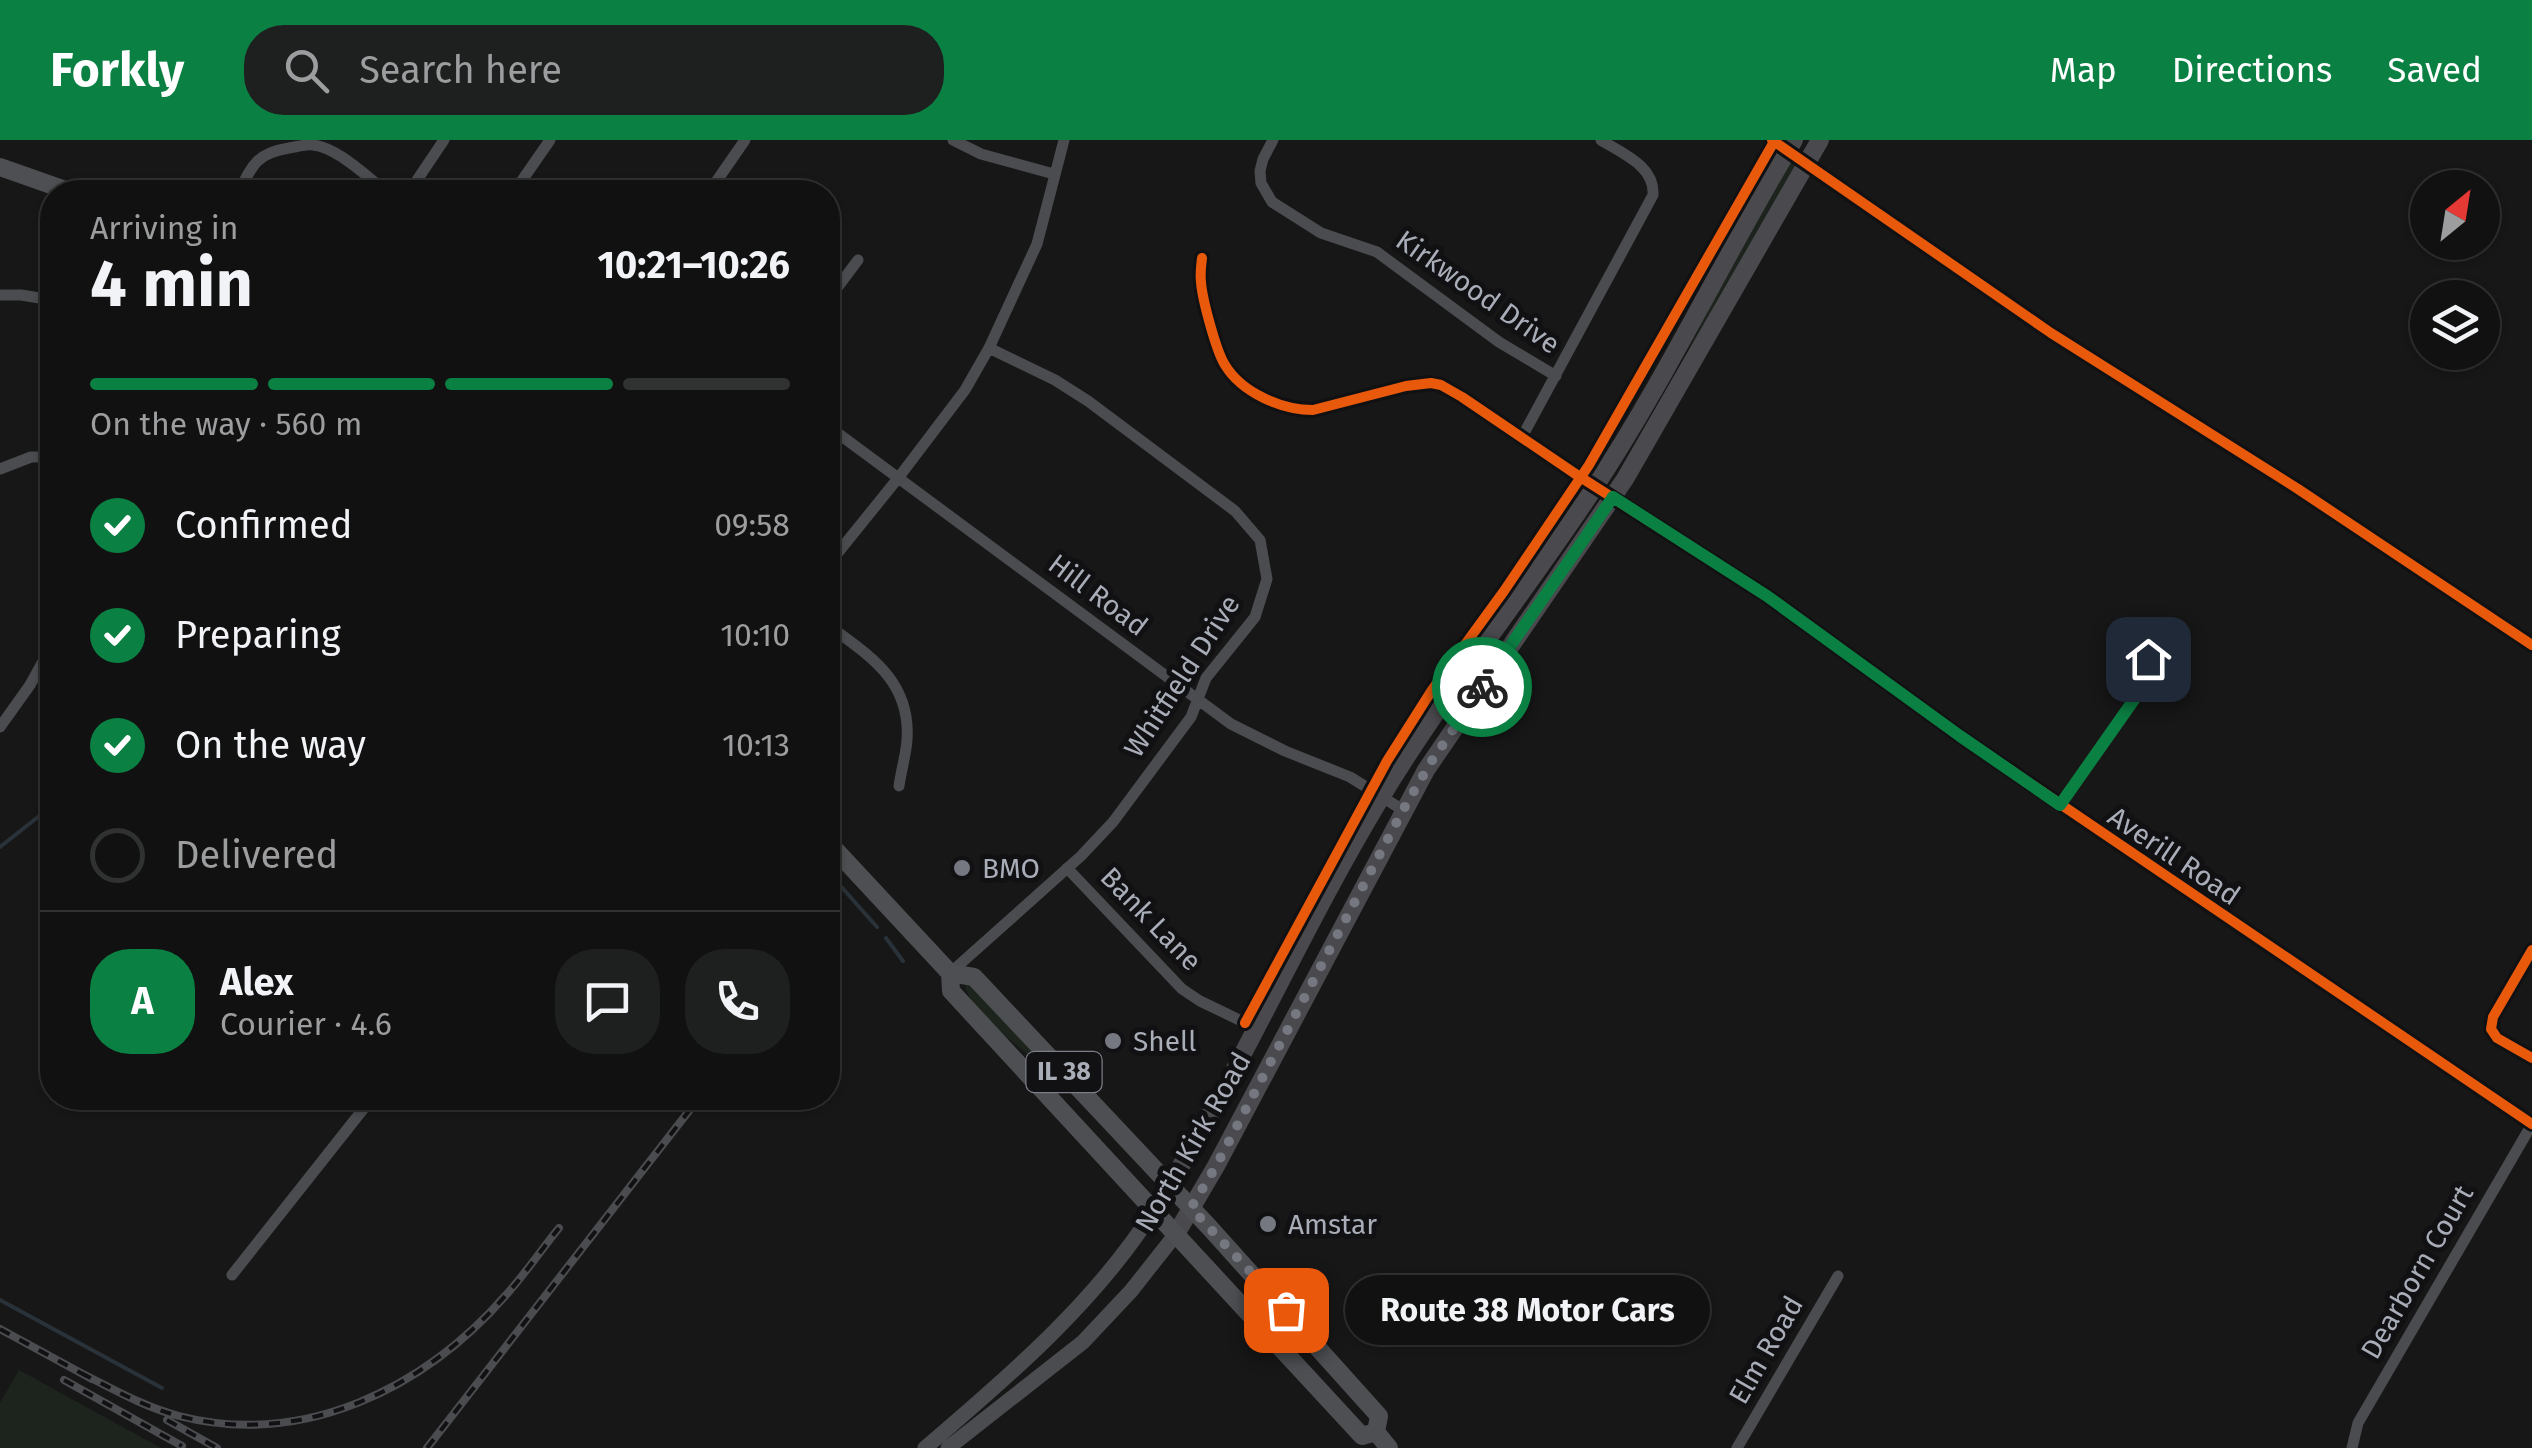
<!DOCTYPE html>
<html lang="en">
<head>
<meta charset="utf-8">
<style>
  :root { --surface:#111; --page:#1e1f1f; --text:#f1f3f6; --muted:#9c9d9f; --line:#303131; --accent:#0b8043 }
  body { margin:0; font-family:"Fira Sans",sans-serif; background:var(--page); color:var(--text); height:100vh; display:flex; flex-direction:column; font-size:38px; white-space:nowrap }
  * { box-sizing:border-box; margin:0 }
  p { font-size:32px; color:var(--muted) }
  .icon { flex:none; width:55px; height:55px; fill:none; stroke:currentColor; stroke-width:2; stroke-linecap:round; stroke-linejoin:round }
  .map { position:relative; flex:1; overflow:hidden }
  .sheet { position:absolute; left:40px; top:40px; width:800px; height:930px; display:flex; flex-direction:column; background:var(--surface); border-radius:40px; box-shadow:0 2px 8px #0004,0 0 0 2px var(--line) }
  .sheet>* { flex:none }
  .needle { width:65px; rotate:30deg }
  .controls { position:absolute; left:2410px; top:30px; display:grid; gap:20px }
  .controls a { display:grid; place-items:center; width:90px; height:90px; border-radius:50%; background:var(--surface); box-shadow:0 2px 8px #0004,0 0 0 2px var(--line); font-size:50px }
  .pin { position:absolute; display:grid; place-items:center; width:85px; height:85px; color:#fff; margin:-42px; border-radius:20px; box-shadow:0 5px 15px #0006 }
  .courier { position:absolute; display:grid; place-items:center; width:100px; height:100px; margin:-50px; border:8px solid #0b8043; border-radius:50%; background:#fff; color:#222; box-shadow:0 2px 12px #0007 }
  .bubble { position:absolute; height:70px; border-radius:35px; background:var(--surface); box-shadow:0 2px 8px #0004,0 0 0 2px var(--line); font-size:32px; font-weight:700; line-height:70px; text-align:center }
  .headline em { font-style:normal; font-weight:700 }
  .headline div { display:flex; flex-direction:column-reverse }
  .headline { display:flex; align-items:center; justify-content:space-between; height:170px; padding:0 50px }
  h1 { font-size:65px; font-weight:700; line-height:75px }
  .bar { display:grid; grid-template-columns:repeat(4,1fr); gap:15px 10px; align-content:center; height:120px; padding:0 50px }
  .bar i { height:12px; border-radius:8px; background:var(--line) }
  .bar .active { background:var(--accent) }
  .bar p { grid-column:span 4 }
  .line { display:flex; align-items:center; gap:25px; padding:0 50px; border-top:2px solid var(--line) }
  .line div { flex:1 }
  .round { display:grid; place-items:center; flex:none; width:105px; height:105px; border-radius:40px; background:var(--page) }
  ol { padding:0 50px; list-style:none }
  li { display:flex; align-items:center; gap:30px; height:110px }
  li p { margin-inline-start:auto }
  li .icon { padding:10px; border-radius:50%; background:var(--accent); color:#fff; stroke-width:4 }
  li:last-child { color:var(--muted) }
  li i { width:55px; height:55px; border:5px solid var(--line); border-radius:50% }
  header { display:flex; align-items:center; gap:60px; box-sizing:border-box; height:140px; padding:0 50px; background:var(--accent); color:#fff }
  header strong { font-size:48px }
  nav { display:flex; gap:55px; margin-inline-start:auto; font-size:35px }
  .search { width:700px; height:90px; background:var(--page); display:flex; align-items:center; gap:25px; box-sizing:border-box; padding:0 35px; border-radius:40px; color:var(--muted); font-size:38px }
  .map>svg:first-child { display:block }
  .green { fill:#1d241e }
  .lines { fill:none; stroke-linecap:round; stroke-linejoin:round }
  .stream { stroke:#2a3239; stroke-width:4 }
  .minor { stroke:#4b4c50; stroke-width:11 }
  .tertiary { stroke:#4b4c50; stroke-width:15 }
  .secondary { stroke:#4a4a4e; stroke-width:18 }
  .primary { stroke:#4d4f52; stroke-width:18 }
  .rail-casing { stroke:#4b4c4f; stroke-width:8 }
  .rail { stroke:#111113; stroke-width:4; stroke-dasharray:11; stroke-linecap:butt }
  .cycleway-casing { stroke:#111113; stroke-width:16 }
  .cycleway { stroke:#e8590c; stroke-width:10 }
  .done { stroke:#757880; stroke-width:10; stroke-dasharray:0 18 }
  .route { stroke:#0b8043; stroke-width:12 }
  .poi-dot { fill:#757880; stroke:#111113; stroke-width:4 }
  .labels { text-anchor:middle; dominant-baseline:central; stroke-width:10; stroke-linejoin:round; paint-order:stroke }
  .shield { fill:#111113; stroke:#7b7e86; stroke-width:2.5 }
  .shield-label { font-size:25px; font-weight:bold; fill:#a8adb8 }
  .street-label { font-size:28px; fill:#a8adb8; stroke:#111113 }
  .poi-label { font-size:28px; fill:#a8adb8; stroke:#111113; text-anchor:start }
</style>
</head>
<body>
<header>
<strong>Forkly</strong>
<div class="search"><svg class="icon" aria-label="search" viewBox="0 0 24 24"><circle cx="10" cy="10" r="6"/><path d="M15 15l6 6"/></svg>Search here</div>
<nav><a>Map</a><a>Directions</a><a>Saved</a></nav>
</header>
<div class="map">
<svg width="2532" height="1308" viewBox="0 0 2532 1308">
  <rect width="100%" height="100%" fill="#171717"/>
  <path class="green" d="M1793,17L1799,22L1675,237L1729,128Z
    M969,842L1057,937C1032,917 972,876 965,846Z
    M19,1230L161,1308H0V1263Z"/>
  <g class="lines">
    <path class="stream" d="M0,707L52,666
      M829,733L877,787
      M886,798L903,821
      M0,1160L162,1248"/>
    <path class="minor" d="M953,0L981,14L1054,34
      M1273,0L1263,19L1260,31L1261,43L1272,62L1321,93L1377,112L1499,202L1556,236
      M239,52C252,25 257,13 289,8C296,7 306,4 313,5C337,7 368,38 387,52
      M409,52L444,0
      M514,52L550,0
      M709,52L745,0
      M1202,118C1201,126 1200,134 1201,142C1202,158 1216,211 1225,225C1242,253 1282,270 1313,270L1406,246L1431,243L1441,245L1462,257L1577,335L1767,456L1960,596L2532,984
      M0,155H21L52,160
      M828,160L858,120
      M828,286L1231,584L1285,611L1350,637L1403,670
      M1522,297L1653,55C1655,26 1623,14 1601,0
      M0,329L31,317H52
      M828,425L899,337L965,250L989,208L1037,104L1064,0
      M828,485C870,516 911,541 907,600C906,615 901,631 899,646
      M0,587L30,545L52,505
      M2060,665L2138,554L2143,546L2148,519
      M1067,728L1182,849L1200,861L1256,888
      M950,833L1081,716L1113,682L1191,577L1206,538L1255,477L1267,439L1260,400L1235,371L1088,261L1055,240L989,208
      M232,1135L372,958
      M1737,1308L1838,1136
      M2352,1308L2358,1283L2532,984"/>
    <path class="tertiary" d="M925,1308C1008,1237 1095,1163 1154,1070
      M948,1308L1083,1202L1131,1151L1176,1094"/>
    <path class="secondary" d="M1154,1070C1238,938 1299,793 1380,659C1445,551 1525,453 1594,348C1668,236 1725,114 1794,0
      M1176,1094L1216,1026L1426,630L1625,339L1820,0"/>
    <path class="primary" d="M0,27L71,52
      M828,702L950,833L974,837L1210,1088L1379,1276L1376,1292
      M950,833L951,851L1362,1296L1376,1292
      M1376,1292L1389,1308"/>
    <g class="rail-casing">
      <path id="rail" d="M0,1189L92,1239
        M81,1233C113,1249 144,1267 179,1276C304,1308 425,1248 506,1155C525,1134 541,1110 559,1088
        M64,1240L182,1306
        M167,1280L217,1308
        M427,1308L699,958"/>
    </g>
    <use href="#rail" class="rail"/>
    <g class="cycleway-casing">
      <path id="cycleway" d="M1772,0L2051,193L2298,349L2532,505
        M1202,118C1201,126 1200,134 1201,142C1202,158 1216,211 1225,225C1242,253 1282,270 1313,270L1406,246L1431,243L1441,245L1462,257L1577,335L1767,456L1960,596L2532,984
        M2532,810L2493,877L2491,889L2497,898L2532,918
        M1245,883L1387,621L1432,550L1504,451L1589,325L1775,0"/>
    </g>
    <use href="#cycleway" class="cycleway"/>
  </g>
  <g class="lines">
    <path class="done" d="M1286,1170L1191,1068L1216,1026L1403,670L1431,622L1482,547"/>
    <path class="route" d="M1482,547L1613,357L1767,456L1960,596L2060,665L2138,554L2143,546L2148,519"/>
  </g>
  <g class="poi-dot">
    <circle cx="962" cy="728" r="10"/>
    <circle cx="1113" cy="901" r="10"/>
    <circle cx="1268" cy="1084" r="10"/>
  </g>
  <g class="labels">
    <rect class="shield" x="1026.5" y="912" width="75" height="40" rx="8"/>
    <g class="shield-label">
      <text x="1064" y="932">IL 38</text>
    </g>
    <g class="street-label">
      <text transform="translate(1478 152) rotate(35)">Kirkwood Drive</text>
      <text transform="translate(1098 455) rotate(37)">Hill Road</text>
      <text transform="translate(1182 536) rotate(-57)">Whitfield Drive</text>
      <text transform="translate(2174 716) rotate(34)">Averill Road</text>
      <text transform="translate(1151 779) rotate(46)">Bank Lane</text>
      <text transform="translate(1193 1002) rotate(-60)">North Kirk Road</text>
      <text transform="translate(2417 1132) rotate(-60)">Dearborn Court</text>
      <text transform="translate(1766 1210) rotate(-60)">Elm Road</text>
    </g>
    <g class="poi-label">
      <text x="982" y="728">BMO</text>
      <text x="1133" y="901">Shell</text>
      <text x="1288" y="1084">Amstar</text>
    </g>
  </g>
</svg>
<div class="controls">
<a><svg class="needle" viewBox="-14 -14 28 28"><path d="M0-13l5 13h-10z" fill="#e53935"/><path d="M0 13l5-13h-10z" fill="#9c9d9f"/></svg></a>
<a><svg class="icon" aria-label="layers" viewBox="0 0 24 24"><path d="M12 4l9 5-9 5-9-5zM3 14l9 5 9-5"/></svg></a>
</div>
<div class="pin" style="left:1286px;top:1170px;background:#ea580c"><svg class="icon" aria-label="bag" viewBox="0 0 24 24"><path d="M5 8h14l-1 12H6zM9 8a3 3 0 0 1 6 0"/></svg></div>
<div class="pin" style="left:2148px;top:519px;background:#1f2937"><svg class="icon" aria-label="home" viewBox="0 0 24 24"><path d="M3 11l9-7 9 7M6 9v11h12V9"/></svg></div>
<div class="courier" style="left:1482px;top:547px"><svg class="icon" aria-label="bike" viewBox="0 0 24 24"><circle cx="6" cy="16" r="4"/><circle cx="18" cy="16" r="4"/><path d="M6 16l4-8h5l3 8M10 8l3 8H6M13 5h3"/></svg></div>
<div class="bubble" style="left:1345px;top:1135px;width:365px">Route 38 Motor Cars</div>
<section class="sheet">
<div class="headline"><div><h1>4 min</h1><p>Arriving in</p></div><em>10:21–10:26</em></div>
<div class="bar"><i class="active"></i><i class="active"></i><i class="active"></i><i></i><p>On the way · 560 m</p></div>
<ol>
<li><svg class="icon" aria-label="check" viewBox="0 0 24 24"><path d="M5 12l5 5 9-10"/></svg>Confirmed<p>09:58</p></li>
<li><svg class="icon" aria-label="check" viewBox="0 0 24 24"><path d="M5 12l5 5 9-10"/></svg>Preparing<p>10:10</p></li>
<li><svg class="icon" aria-label="check" viewBox="0 0 24 24"><path d="M5 12l5 5 9-10"/></svg>On the way<p>10:13</p></li>
<li><i></i>Delivered</li>
</ol>
<div class="line" style="height:180px"><b class="round" style="background:var(--accent);color:#fff">A</b><div><b>Alex</b><p>Courier · 4.6</p></div><a class="round"><svg class="icon" aria-label="chat" viewBox="0 0 24 24"><path d="M4 5h16v11H9l-5 4z"/></svg></a><a class="round"><svg class="icon" aria-label="phone" viewBox="0 0 24 24"><path d="M5 4h4l2 5-3 2q2 4 5 5l2-3 5 2v4C11 20 4 13 5 4z"/></svg></a></div>
</section>
</div>
</body>
</html>
